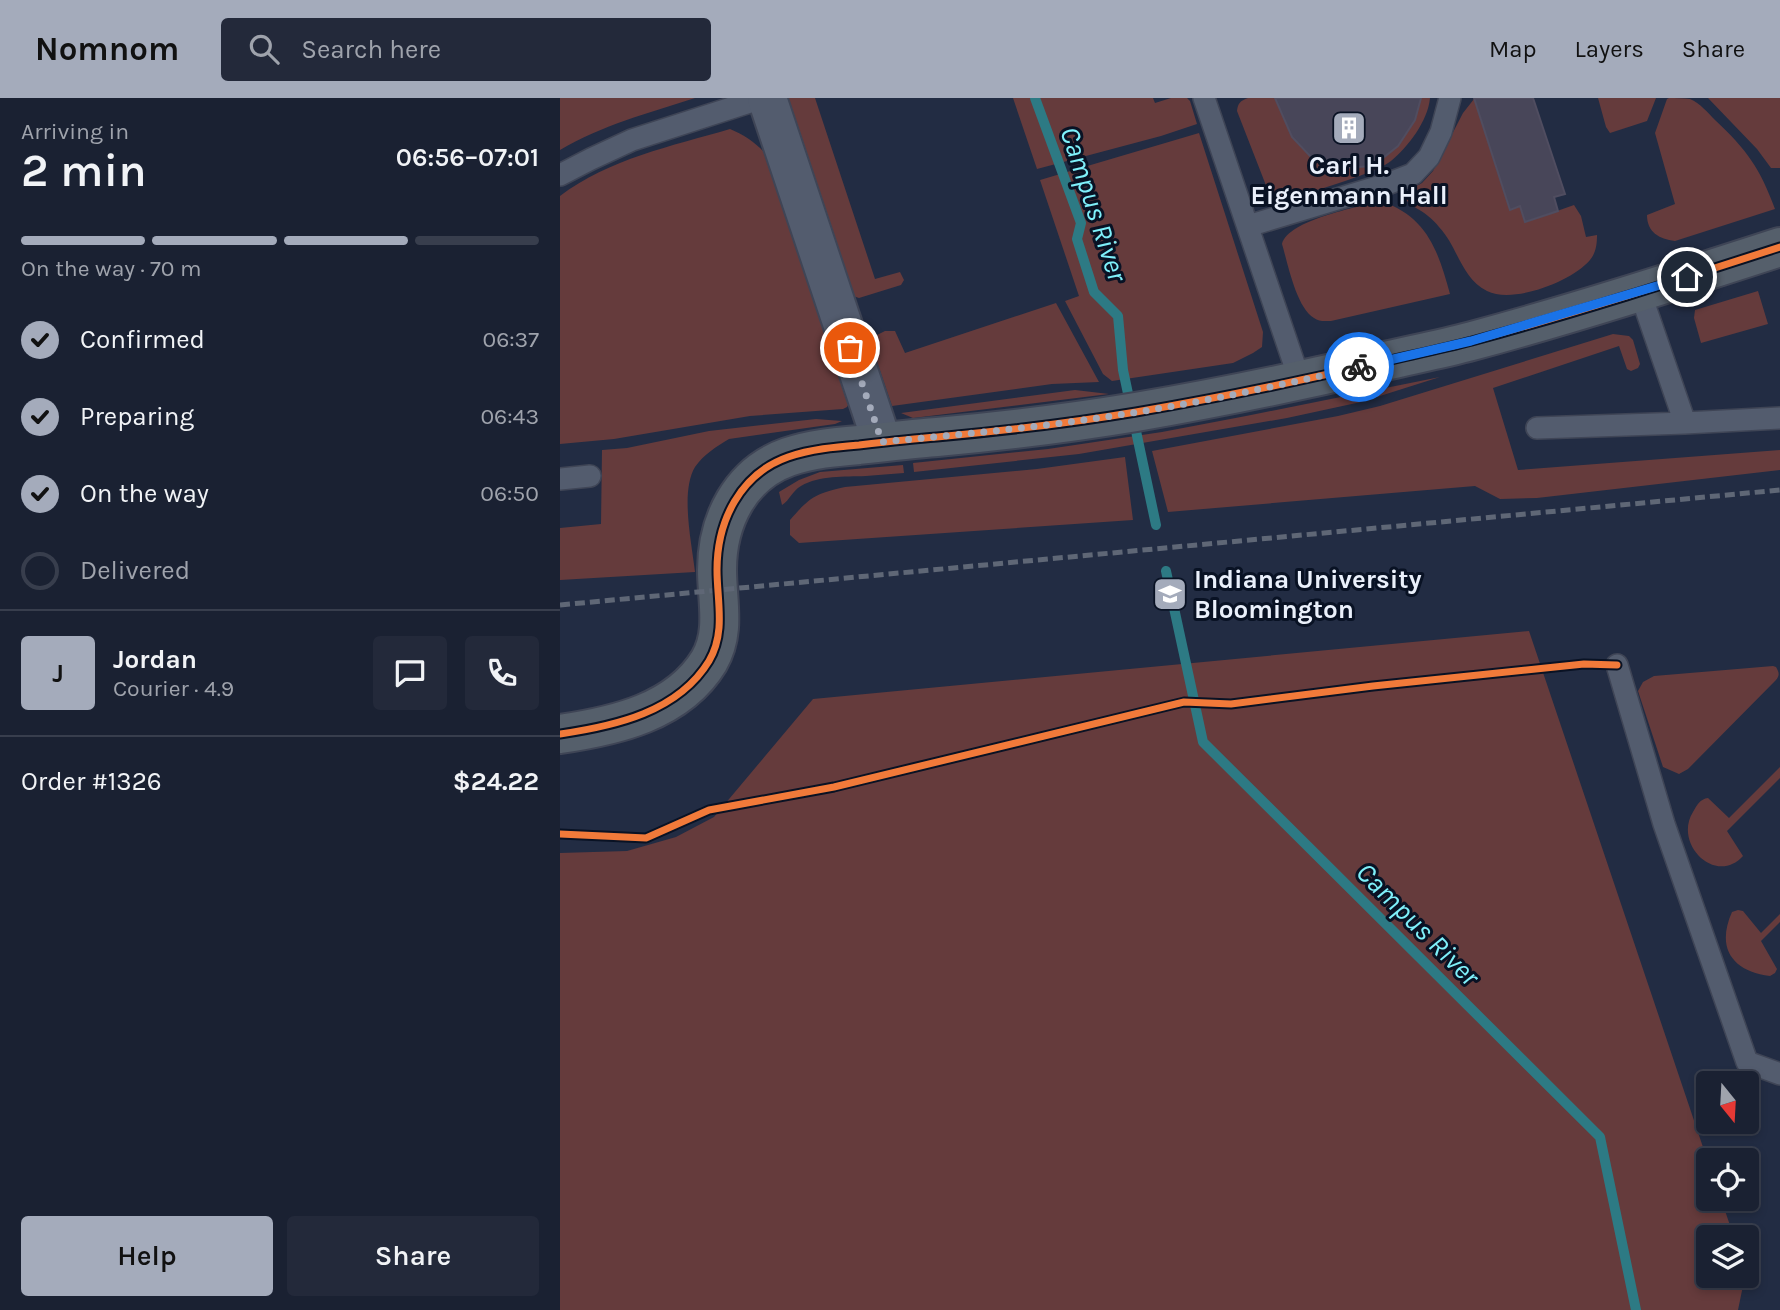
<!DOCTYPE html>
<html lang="en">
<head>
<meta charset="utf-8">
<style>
  :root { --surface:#1a2132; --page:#23293a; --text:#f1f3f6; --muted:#9fa3ac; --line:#383e4d; --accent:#a4abbb }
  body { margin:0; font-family:Karla,sans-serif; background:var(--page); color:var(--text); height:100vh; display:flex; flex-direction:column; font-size:26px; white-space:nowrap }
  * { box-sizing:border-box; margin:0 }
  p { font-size:23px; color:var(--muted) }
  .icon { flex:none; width:38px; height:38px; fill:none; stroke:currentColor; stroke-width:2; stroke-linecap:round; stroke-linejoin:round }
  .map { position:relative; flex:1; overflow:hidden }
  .side { display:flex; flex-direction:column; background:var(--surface); width:560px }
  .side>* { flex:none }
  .needle { width:46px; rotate:162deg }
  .tools { position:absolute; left:1136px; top:973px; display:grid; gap:14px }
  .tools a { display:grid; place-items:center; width:63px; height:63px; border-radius:7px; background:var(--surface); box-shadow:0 4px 10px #0003,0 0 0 2px var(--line); font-size:35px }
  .pin { position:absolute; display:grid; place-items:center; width:60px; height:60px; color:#fff; margin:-30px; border:4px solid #fff; border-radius:50%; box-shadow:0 2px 7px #0007 }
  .courier { position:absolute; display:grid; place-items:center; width:70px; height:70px; margin:-35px; border:5px solid #1a73e8; border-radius:50%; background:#fff; color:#222; box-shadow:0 2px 9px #0007 }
  .overview em { font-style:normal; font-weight:600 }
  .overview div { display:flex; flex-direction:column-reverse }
  .overview { display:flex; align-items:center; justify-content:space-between; height:119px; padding:0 21px }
  h1 { font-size:46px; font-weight:600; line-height:52px }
  .bar { display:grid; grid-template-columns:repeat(4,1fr); gap:10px 7px; align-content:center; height:84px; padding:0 21px }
  .bar i { height:9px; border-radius:5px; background:var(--line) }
  .bar .selected { background:var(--accent) }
  .bar p { grid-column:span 4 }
  .line { display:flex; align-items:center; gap:18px; padding:0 21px; border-top:2px solid var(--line) }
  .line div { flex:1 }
  .round { display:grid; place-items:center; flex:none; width:74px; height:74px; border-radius:7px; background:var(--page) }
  ol { padding:0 21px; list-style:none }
  li { display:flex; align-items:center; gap:21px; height:77px }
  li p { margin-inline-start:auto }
  li .icon { padding:7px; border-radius:50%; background:var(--accent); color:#111; stroke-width:4 }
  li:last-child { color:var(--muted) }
  li i { width:38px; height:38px; border:4px solid var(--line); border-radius:50% }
  .primary-button { display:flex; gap:14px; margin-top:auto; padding:14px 21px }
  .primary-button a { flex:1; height:80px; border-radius:7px; background:var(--accent); color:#111; font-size:28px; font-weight:600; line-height:80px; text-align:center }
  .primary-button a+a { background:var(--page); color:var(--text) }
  header { display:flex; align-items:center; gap:42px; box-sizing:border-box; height:98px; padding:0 35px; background:var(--accent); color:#111 }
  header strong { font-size:33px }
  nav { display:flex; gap:38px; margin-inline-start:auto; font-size:24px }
  .search { width:490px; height:63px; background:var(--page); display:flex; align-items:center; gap:18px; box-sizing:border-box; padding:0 24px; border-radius:7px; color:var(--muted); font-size:26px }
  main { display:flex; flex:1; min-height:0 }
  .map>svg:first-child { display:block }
  .green { fill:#653b3c }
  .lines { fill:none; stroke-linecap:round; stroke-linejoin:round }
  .stream { stroke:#2d7a84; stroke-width:10 }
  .building { fill:#484659; stroke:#504d60; stroke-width:2 }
  .lane-casing { stroke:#3f4556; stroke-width:24 }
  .street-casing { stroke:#3f4556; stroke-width:42 }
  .secondary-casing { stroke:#3f4556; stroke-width:42 }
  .lane { stroke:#535c6e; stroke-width:21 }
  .street { stroke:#535c6e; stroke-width:38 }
  .secondary { stroke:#555f6b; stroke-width:38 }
  .rail { stroke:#5f6776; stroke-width:5; stroke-dasharray:10 5; stroke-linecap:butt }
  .cycleway-casing { stroke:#091224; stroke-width:11 }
  .cycleway { stroke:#f17a3a; stroke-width:7 }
  .done { stroke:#a4abbb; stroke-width:7; stroke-dasharray:0 12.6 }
  .route { stroke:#1a73e8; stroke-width:9 }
  .labels { text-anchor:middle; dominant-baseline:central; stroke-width:6; stroke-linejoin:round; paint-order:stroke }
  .poi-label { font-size:26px; font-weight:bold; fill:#eaf0fb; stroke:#091224 }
  .water-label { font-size:28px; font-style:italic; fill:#7ff0fa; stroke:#091224 }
</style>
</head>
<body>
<header>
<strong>Nomnom</strong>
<div class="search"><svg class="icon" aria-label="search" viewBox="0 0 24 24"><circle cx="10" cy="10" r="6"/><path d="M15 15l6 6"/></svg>Search here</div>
<nav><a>Map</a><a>Layers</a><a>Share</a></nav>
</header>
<main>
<section class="side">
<div class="overview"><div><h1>2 min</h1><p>Arriving in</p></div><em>06:56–07:01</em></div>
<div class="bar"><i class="selected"></i><i class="selected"></i><i class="selected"></i><i></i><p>On the way · 70 m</p></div>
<ol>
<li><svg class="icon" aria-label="check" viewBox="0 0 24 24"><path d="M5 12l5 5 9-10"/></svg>Confirmed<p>06:37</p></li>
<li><svg class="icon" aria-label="check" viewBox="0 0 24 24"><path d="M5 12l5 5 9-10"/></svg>Preparing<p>06:43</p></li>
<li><svg class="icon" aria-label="check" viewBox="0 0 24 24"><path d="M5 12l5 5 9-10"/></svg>On the way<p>06:50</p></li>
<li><i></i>Delivered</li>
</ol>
<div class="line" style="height:126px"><b class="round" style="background:var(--accent);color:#111">J</b><div><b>Jordan</b><p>Courier · 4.9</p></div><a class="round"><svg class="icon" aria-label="chat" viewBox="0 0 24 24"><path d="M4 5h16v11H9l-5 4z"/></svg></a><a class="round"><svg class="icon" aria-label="phone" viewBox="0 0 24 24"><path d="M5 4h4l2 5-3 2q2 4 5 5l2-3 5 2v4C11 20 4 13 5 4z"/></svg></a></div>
<div class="line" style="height:91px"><div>Order #1326</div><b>$24.22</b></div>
<div class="primary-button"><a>Help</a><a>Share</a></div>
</section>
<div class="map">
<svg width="1220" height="1212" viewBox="0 0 1220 1212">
  <rect width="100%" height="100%" fill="#222c43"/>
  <path class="green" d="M0,0H135C89,15 42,27 0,52Z
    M228,0H255L315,181L340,174L344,182L341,187L299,200L293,198Z
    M453,0H593L595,5L611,0H627L630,3L637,26L601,38L477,71Z
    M688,0H716L750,58L782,70L813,68L838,48L855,22L861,0H870C868,23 848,49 831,63C827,66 821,69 817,71C805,77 729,103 719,100C713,99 711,94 707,90L677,13C678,5 680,3 688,0Z
    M1038,0H1096L1087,23L1050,35L1046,29Z
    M1109,0C1115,0 1124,0 1130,1C1140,5 1148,15 1155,22C1187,52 1200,70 1215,111L1115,143C1099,141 1087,134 1087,117L1115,106L1095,35L1107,1Z
    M1148,0H1220V70H1211L1197,51Z
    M914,1L950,111L960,108L966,124L1014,107L1021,118L1026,139L1037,137C1037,146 1036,155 1030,162C1011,184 953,206 927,193C901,180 898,149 879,129C876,125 872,121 868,118C860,111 849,108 843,98L849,92L862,85L873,73L903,15Z
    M170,31C189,39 203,50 215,68L289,305L287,309L283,311L190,318L54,341L0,346V98C49,61 112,48 170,31Z
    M639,35L703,234L702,249L693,255L673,265L552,283L543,276L505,203L519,198L480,82Z
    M821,103C867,119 878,152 890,196L771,223C765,223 759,224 754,220C736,209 728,166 722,146C728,122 798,109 821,103Z
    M1198,193L1208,226L1141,245L1134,220L1135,212Z
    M496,205L539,284L492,286L332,308L312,249L315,238L325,233H335L345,255Z
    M1053,236L1069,238L1073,242L1080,266L1078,270L1071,273L1067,271L1059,248L933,290L958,372L1220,352V372L977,400L940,401L915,388L608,414L592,353L778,318L820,308Z
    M880,279L801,304L727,320L519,356L354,374L353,365L488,351L602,334L686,318Z
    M515,292L549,296L353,320L341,315Z
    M256,321L282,323L275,326L169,341C157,348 143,357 135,369C120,394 132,446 135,474L0,482V430L41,426L42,352L67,350L149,333Z
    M565,359L573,422L239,445L230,437V422C251,398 255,396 285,389L477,371Z
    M343,367L344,375C331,376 318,377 306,378C284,379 260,377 241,388C232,393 230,402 222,407L219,394L239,382L260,374Z
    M969,533L1148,1064V1101H1161L1174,1139H1148V1178H1185L1178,1212H0V755L67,753L116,739L154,719L253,601Z
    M1213,568L1216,569C1219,574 1220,577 1216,582L1128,671L1119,676L1103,669L1078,593L1083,584L1094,578Z
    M1220,669V680L1167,733L1183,758C1156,788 1113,746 1133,714C1137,707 1140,701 1148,700L1169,720Z
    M1178,812L1183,813L1201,835L1220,816V824L1201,843L1217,871L1215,875L1210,878C1172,873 1156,850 1172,814Z"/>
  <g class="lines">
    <path class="stream" d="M475,0L521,125L517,141L534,194L558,218L563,272L596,427
      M606,473L643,644L1040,1039L1076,1212"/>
  </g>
  <path class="building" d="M715,0H861L855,22L838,48L813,68L782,70L750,58L732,39Z
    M914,0H973L1005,96L994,99L998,113L965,124L960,108L950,112Z"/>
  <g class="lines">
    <g class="lane-casing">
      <path id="lane" d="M644,0L740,283
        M0,77L31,61L72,42L202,0
        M688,128L827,86L853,76L869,59L881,34L890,0
        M1080,194L1125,325
        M977,330L1125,325L1220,320
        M0,381L30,378
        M1057,567L1104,726L1187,964L1220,976"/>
    </g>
    <g class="street-casing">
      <path id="street" d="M207,0L322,344"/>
    </g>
    <g class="secondary-casing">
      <path id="secondary" d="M0,636C55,628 118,614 149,563C166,534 157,503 157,472C157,423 180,376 228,359C251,351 275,349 299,347C325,344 351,341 377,339C443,333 510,325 576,314C658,300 740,283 821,264C851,257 882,251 912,243C1016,215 1118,182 1220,149"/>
    </g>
    <use href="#lane" class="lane"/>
    <use href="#street" class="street"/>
    <use href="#secondary" class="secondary"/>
    <path class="rail" d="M0,507L1220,392"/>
    <g class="cycleway-casing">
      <path id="cycleway" d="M0,636C55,628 118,614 149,563C166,534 157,503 157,472C157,423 180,376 228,359C251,351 275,349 299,347C325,344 351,341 377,339C443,333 510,325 576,314C658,300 740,283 821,264C851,257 882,251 912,243C1016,215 1118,182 1220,149
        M0,736L86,740L149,712L274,689L624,604L671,606L813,588L1024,566L1057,567"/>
    </g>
    <use href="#cycleway" class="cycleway"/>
  </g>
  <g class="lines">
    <path class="done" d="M290,250L322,344C403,336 484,329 565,316C643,304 722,287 799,269"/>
    <path class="route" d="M799,269L911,243L1127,179"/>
  </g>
  <defs>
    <g id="building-square" transform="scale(1.75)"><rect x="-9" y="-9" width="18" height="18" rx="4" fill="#a4abbb" stroke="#091224"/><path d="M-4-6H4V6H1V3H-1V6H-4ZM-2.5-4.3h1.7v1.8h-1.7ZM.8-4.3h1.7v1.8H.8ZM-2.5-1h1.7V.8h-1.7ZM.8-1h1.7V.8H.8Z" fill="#fff"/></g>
    <g id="university-square" transform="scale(1.75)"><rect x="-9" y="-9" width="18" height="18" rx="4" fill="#a4abbb" stroke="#091224"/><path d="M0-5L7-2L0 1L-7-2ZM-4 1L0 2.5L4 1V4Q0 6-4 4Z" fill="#fff"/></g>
  </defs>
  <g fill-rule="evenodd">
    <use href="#building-square" x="789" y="30"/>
    <use href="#university-square" x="610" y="496"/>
  </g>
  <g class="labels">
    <g class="poi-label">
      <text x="789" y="67">Carl H.<tspan x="789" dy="30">Eigenmann Hall</tspan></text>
      <text x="634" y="481" text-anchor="start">Indiana University<tspan x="634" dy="30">Bloomington</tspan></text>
    </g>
    <g class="water-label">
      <text transform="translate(534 106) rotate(72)">Campus River</text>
      <text transform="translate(858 826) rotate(45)">Campus River</text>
    </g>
  </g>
</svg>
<div class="tools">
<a><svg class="needle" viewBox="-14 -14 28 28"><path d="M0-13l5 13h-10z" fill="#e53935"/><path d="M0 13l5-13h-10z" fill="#9fa3ac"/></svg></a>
<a><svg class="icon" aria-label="locate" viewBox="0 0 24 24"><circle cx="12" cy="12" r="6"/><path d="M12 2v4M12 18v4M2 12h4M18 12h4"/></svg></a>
<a><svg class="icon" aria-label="layers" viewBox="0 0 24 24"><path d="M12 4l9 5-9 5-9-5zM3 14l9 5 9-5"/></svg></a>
</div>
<div class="pin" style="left:290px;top:250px;background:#ea580c"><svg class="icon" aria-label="bag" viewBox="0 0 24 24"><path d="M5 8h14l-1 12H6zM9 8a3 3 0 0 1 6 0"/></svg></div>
<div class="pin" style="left:1127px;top:179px;background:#1f2937"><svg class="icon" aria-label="home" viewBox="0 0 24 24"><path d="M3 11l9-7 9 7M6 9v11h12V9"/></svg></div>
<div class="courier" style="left:799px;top:269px"><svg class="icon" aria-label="bike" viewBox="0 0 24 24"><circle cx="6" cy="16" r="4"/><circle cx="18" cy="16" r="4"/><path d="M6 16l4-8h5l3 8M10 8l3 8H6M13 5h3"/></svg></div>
</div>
</main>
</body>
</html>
